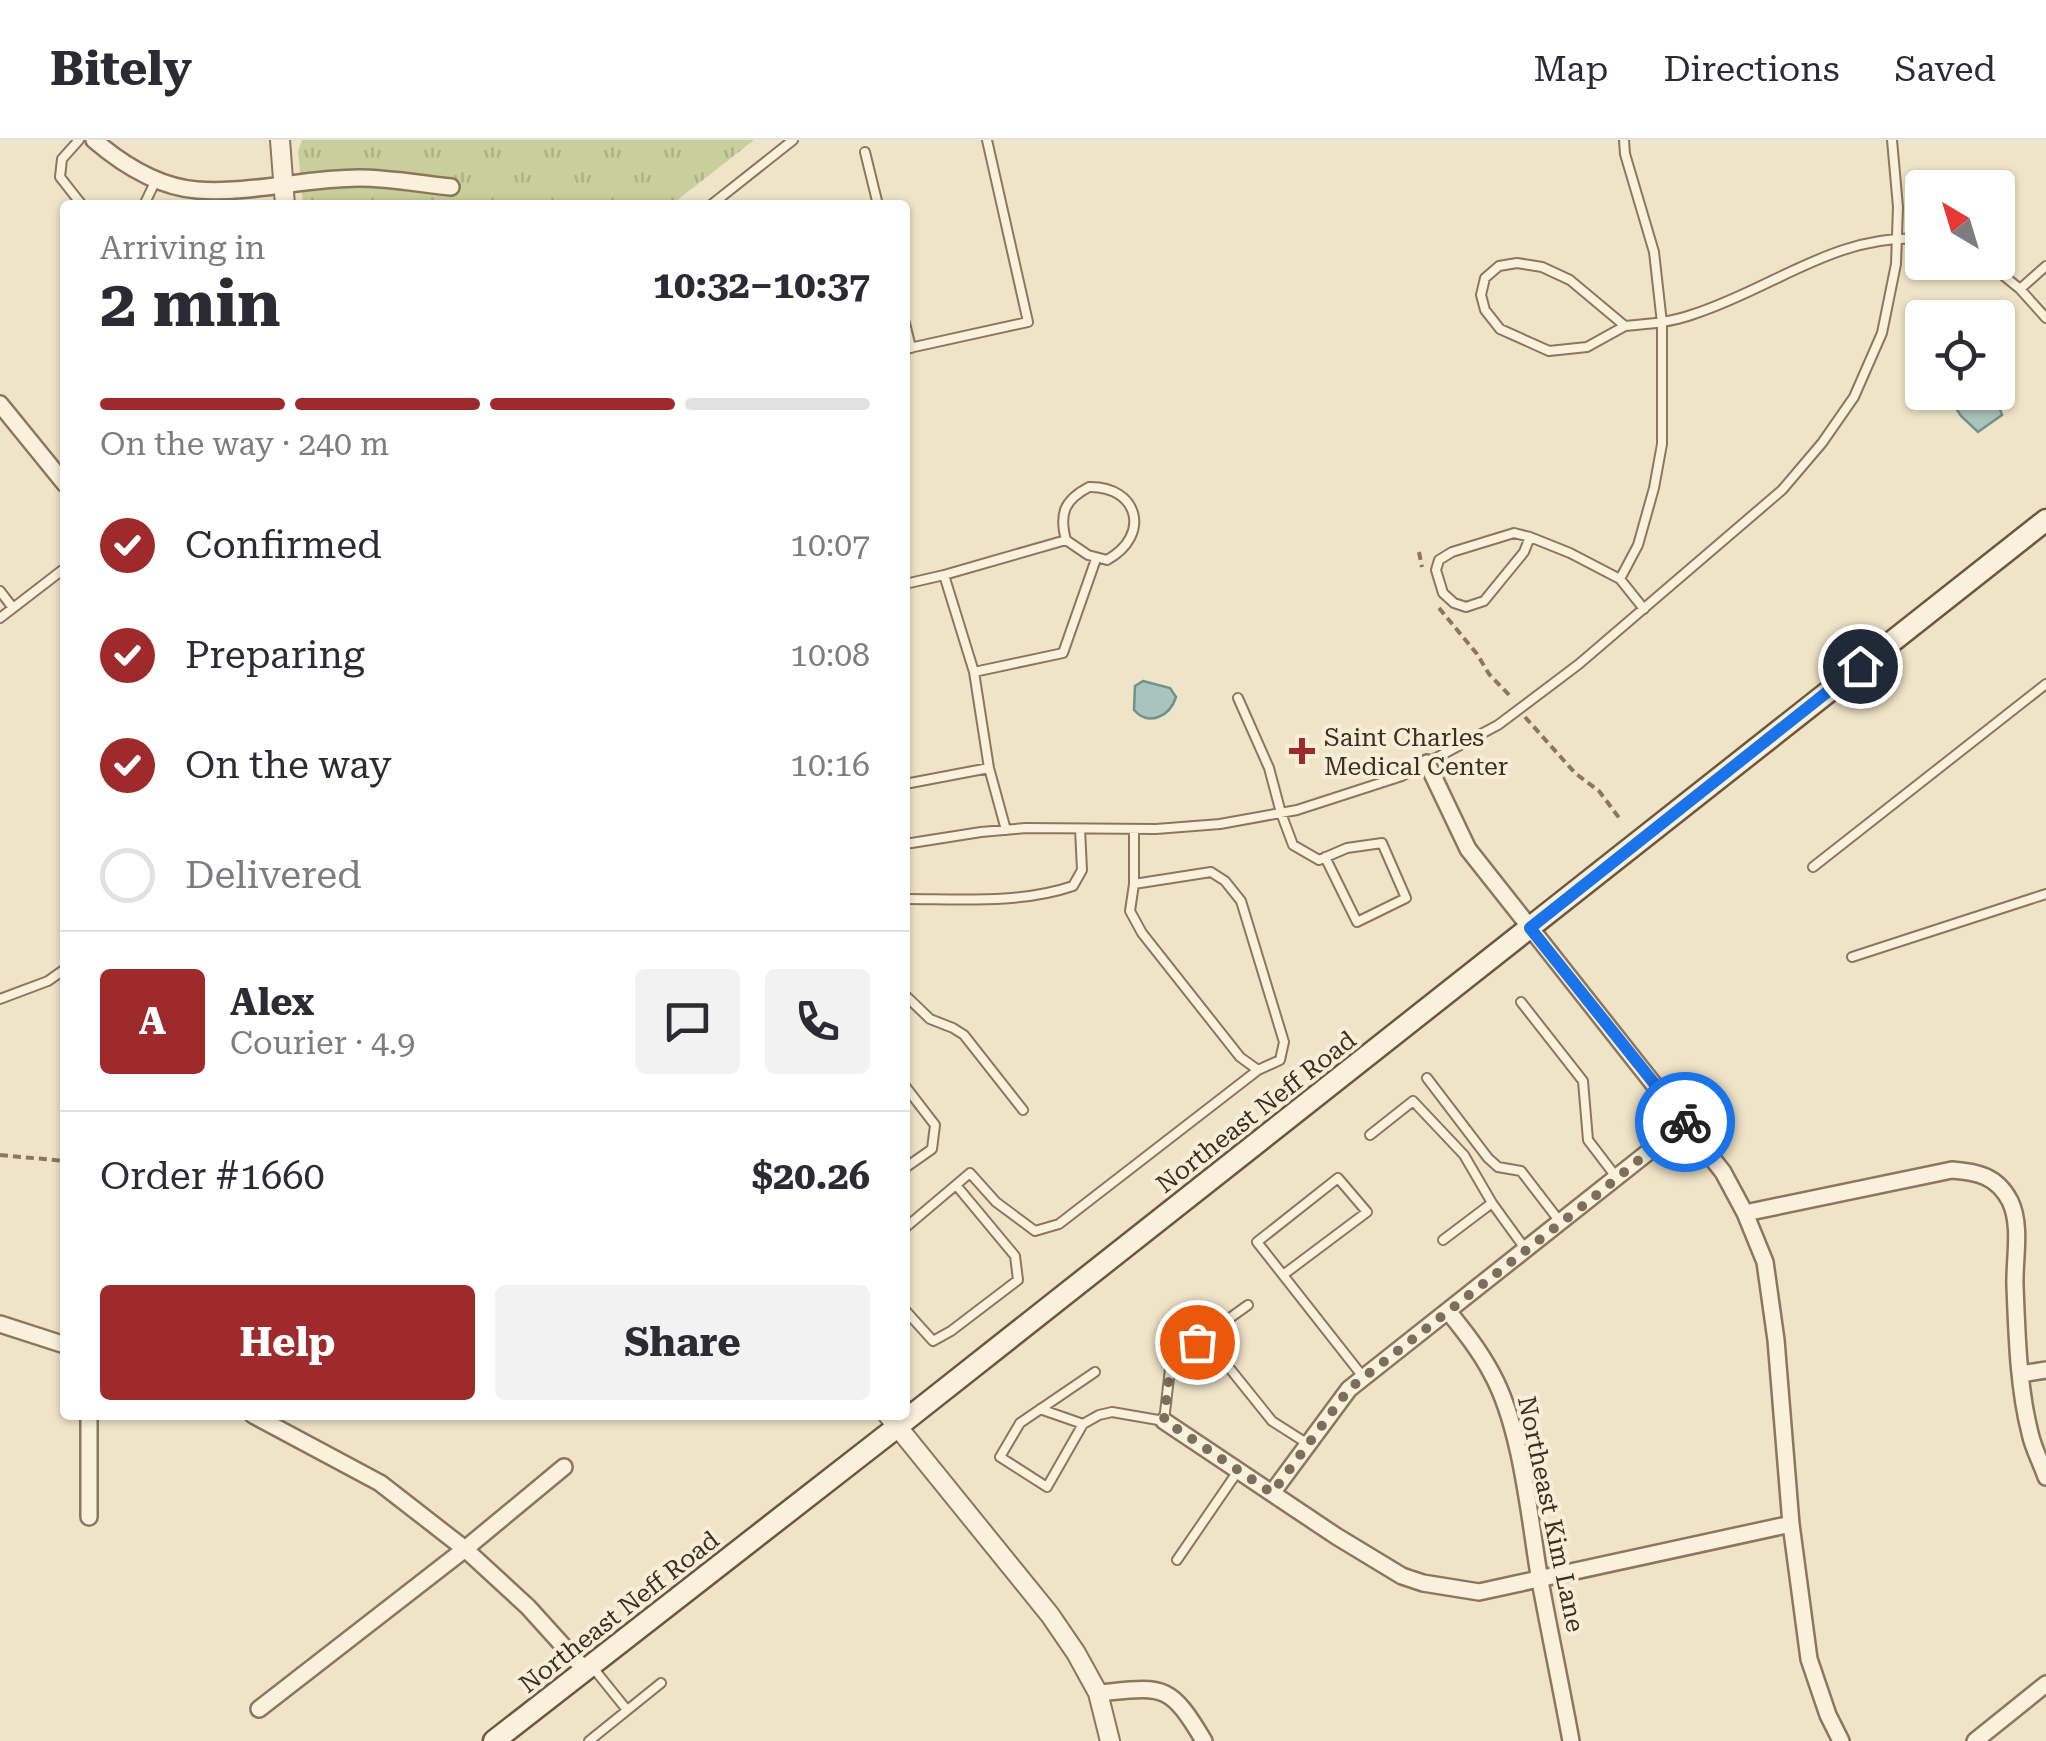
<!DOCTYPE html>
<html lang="en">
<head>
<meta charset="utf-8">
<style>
  :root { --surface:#fff; --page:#f2f2f3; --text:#2b2b33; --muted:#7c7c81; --line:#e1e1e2; --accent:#9e2a2b }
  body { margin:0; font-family:"Roboto Serif",serif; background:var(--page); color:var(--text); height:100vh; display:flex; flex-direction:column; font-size:38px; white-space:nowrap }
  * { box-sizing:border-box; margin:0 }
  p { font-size:32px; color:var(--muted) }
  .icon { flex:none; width:55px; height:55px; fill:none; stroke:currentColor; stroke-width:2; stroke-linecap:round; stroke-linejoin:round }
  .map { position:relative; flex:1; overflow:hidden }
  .side { position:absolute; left:60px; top:60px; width:850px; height:1220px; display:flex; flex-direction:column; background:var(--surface); border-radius:10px; box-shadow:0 2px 8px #0004 }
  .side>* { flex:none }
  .needle { width:65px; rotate:322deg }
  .fabs { position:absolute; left:1905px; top:30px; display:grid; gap:20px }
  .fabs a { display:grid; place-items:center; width:110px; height:110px; border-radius:10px; background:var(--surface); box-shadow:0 2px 8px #0004; font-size:50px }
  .pin { position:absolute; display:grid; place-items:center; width:85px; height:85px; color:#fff; margin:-42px; border:5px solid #fff; border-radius:50%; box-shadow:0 2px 10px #0007 }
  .courier { position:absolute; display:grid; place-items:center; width:100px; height:100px; margin:-50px; border:8px solid #1a73e8; border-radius:50%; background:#fff; color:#222; box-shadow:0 2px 12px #0007 }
  .head em { font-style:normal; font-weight:700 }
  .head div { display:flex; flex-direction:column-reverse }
  .head { display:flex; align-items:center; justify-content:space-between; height:170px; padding:0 40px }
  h1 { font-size:65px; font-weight:700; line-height:75px }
  .bar { display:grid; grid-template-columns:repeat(4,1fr); gap:15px 10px; align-content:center; height:120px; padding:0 40px }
  .bar i { height:12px; border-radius:8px; background:var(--line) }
  .bar .active { background:var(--accent) }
  .bar p { grid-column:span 4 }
  .line { display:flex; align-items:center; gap:25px; padding:0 40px; border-top:2px solid var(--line) }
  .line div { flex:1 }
  .round { display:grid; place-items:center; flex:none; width:105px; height:105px; border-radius:10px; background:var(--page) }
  ol { padding:0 40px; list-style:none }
  li { display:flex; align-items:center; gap:30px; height:110px }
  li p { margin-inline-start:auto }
  li .icon { padding:10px; border-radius:50%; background:var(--accent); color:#fff; stroke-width:4 }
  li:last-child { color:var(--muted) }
  li i { width:55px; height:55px; border:5px solid var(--line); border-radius:50% }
  .primary-button { display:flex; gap:20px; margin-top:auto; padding:20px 40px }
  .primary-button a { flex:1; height:115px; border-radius:10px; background:var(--accent); color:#fff; font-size:40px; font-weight:700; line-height:115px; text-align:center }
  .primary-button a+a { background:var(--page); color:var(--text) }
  header { display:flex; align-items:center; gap:60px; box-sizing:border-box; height:140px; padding:0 50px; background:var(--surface); border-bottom:2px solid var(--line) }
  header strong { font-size:48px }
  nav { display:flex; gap:55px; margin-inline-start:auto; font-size:35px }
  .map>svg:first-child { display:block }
  .grass { fill:url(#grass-tufts) }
  .water { fill:#a9c4bc; stroke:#6f938a; stroke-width:2.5 }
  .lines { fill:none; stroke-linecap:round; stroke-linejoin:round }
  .service-casing { stroke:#8d765c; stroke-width:12 }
  .minor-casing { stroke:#8d765c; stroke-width:20 }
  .tertiary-casing { stroke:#8d765c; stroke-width:22 }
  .secondary-casing { stroke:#6f573f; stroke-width:25 }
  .path { stroke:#8d765c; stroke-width:4; stroke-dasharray:8 5; stroke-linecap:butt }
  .service { stroke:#faf1dc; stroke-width:8 }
  .minor { stroke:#faf1dc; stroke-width:15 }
  .tertiary { stroke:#faf1dc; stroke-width:18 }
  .secondary { stroke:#faf1dc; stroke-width:20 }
  .done { stroke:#7c6e5b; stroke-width:10; stroke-dasharray:0 18 }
  .route { stroke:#1a73e8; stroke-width:12 }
  .poi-dot { fill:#9e2a2b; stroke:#f7eed8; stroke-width:4 }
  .labels { text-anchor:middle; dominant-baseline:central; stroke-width:8; stroke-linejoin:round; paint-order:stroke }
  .poi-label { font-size:25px; fill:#3d2e20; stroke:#f7eed8; text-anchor:start }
  .street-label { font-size:25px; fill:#3d2e20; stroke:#f7eed8 }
</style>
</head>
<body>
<header>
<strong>Bitely</strong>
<nav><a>Map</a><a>Directions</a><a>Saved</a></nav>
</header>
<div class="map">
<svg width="2046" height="1601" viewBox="0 0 2046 1601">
  <defs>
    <pattern id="grass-tufts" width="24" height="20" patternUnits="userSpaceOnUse" patternTransform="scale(2.5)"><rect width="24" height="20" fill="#c9cf9b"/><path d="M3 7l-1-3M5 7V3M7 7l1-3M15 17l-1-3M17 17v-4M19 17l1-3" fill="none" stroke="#aeb285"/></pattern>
  </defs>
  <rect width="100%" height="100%" fill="#f0e4c8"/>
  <path class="grass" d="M302,0H754L671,65H303L298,11Z"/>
  <path class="water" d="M1946,253H1994L2002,275L1978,292L1961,276Z
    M1143,541L1170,548L1176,557C1170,576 1149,587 1134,570L1135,546Z"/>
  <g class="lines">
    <g class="service-casing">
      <path id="service" d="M79,0L62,19L60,37L82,65
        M865,12L878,65
        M144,65L156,40
        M711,65L793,0
        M1987,122L2020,149L2046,178
        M2020,149L2046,126
        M905,183L911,208
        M1625,186L1587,207L1549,211L1500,189L1485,170L1481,155L1485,138L1499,126L1517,123L1542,127L1570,140L1625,186C1649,184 1672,182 1694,174C1772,149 1837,93 1922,99
        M905,209L1028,182L987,0
        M1089,347C1138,346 1152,395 1107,420L1088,415L1066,400C1059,374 1064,360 1089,347Z
        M1530,397L1524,412L1484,461L1466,467L1454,463L1443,453L1436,430L1439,420L1452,412L1514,393L1530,397L1570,413L1620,439L1644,469
        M944,435L974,532L989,628L1006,690
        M1620,439L1638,405L1654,348L1662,304V183L1654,112L1625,14L1624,0
        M905,444L944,435L1066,400
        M0,451L13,468
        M0,478L65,428
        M974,532L1063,513L1096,419
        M1238,558L1269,628L1281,673L1293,705L1319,720L1347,708L1382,703L1406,758L1357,782L1325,717
        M905,644L989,628
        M905,704L981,692L1026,688L1156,689L1220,684L1297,670L1402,636L1498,585L1579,524L1782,350L1822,303L1854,257L1882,193L1896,124L1898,67L1892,0
        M1813,727L2046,544
        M1134,744L1211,732L1225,741L1241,761L1284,902L1280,920L1258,930L1240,917L1142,793L1130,771L1134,744V689
        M905,759C960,759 1020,764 1073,746L1082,730L1080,689
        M1852,817L2046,754
        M905,855L930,879L953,888L964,895L1023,970
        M0,859L48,841L65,829
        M1521,862L1583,941L1588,1000L1617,1038
        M1427,938L1488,1018L1498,1027L1521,1031L1561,1083
        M905,946L935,985L932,1009L905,1028
        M1370,995L1413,961L1464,1015L1492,1063L1526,1110
        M905,1088L970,1033L996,1062L1035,1091L1059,1084L1258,930
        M1443,1100L1492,1063
        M1283,1135L1367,1072L1338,1038L1257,1102L1364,1238
        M905,1170L933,1201L951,1191L1018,1140L1015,1116L956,1045
        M1231,1230L1272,1281L1308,1304
        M1095,1232L1020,1283L1000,1317L1047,1347L1083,1284L1099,1275L1112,1272L1164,1281L1171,1220L1248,1165
        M1040,1269L1083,1284
        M1177,1420L1238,1331
        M594,1529L627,1570
        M589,1601L661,1543"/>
    </g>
    <g class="minor-casing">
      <path id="minor" d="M94,0C122,24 159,47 197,50C251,54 305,38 359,38C389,38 421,44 451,47
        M0,264L65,344
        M1427,623L1468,709L1723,1032L1745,1073L1765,1122L1776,1200L1791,1384L1809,1519L1828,1575L1841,1601
        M1745,1073L1952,1030C1978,1032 1997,1036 2010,1061C2022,1086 2014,1119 2015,1146C2017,1194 2018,1246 2030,1293C2033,1308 2041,1322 2046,1337
        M1448,1171C1464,1191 1480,1211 1492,1234C1521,1287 1529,1374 1539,1435C1549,1490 1561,1546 1571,1601
        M0,1184L65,1205
        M2021,1234L2046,1230
        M253,1275L380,1343L465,1409L528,1467L585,1530
        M1164,1281L1336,1396L1402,1436L1423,1443L1479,1452L1791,1384
        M1272,1353L1349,1249L1685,983
        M89,1377V1275
        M1098,1553C1163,1547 1169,1542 1204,1601
        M259,1569L465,1409L564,1327
        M1975,1601L2046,1544"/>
    </g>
    <g class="tertiary-casing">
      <path id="tertiary" d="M280,0L285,65
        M888,1275L1050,1475L1076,1513L1098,1553L1110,1601"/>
    </g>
    <g class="secondary-casing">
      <path id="secondary" d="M494,1601L897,1287L2046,380"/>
    </g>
    <path class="path" d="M1419,412L1422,427
      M1439,468L1477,514L1489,534L1511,557
      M1525,577L1575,633L1599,651L1620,679
      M0,1015L65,1021"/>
    <use href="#service" class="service"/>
    <use href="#minor" class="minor"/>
    <use href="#tertiary" class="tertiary"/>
    <use href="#secondary" class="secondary"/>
  </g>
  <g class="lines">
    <path class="done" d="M1197,1202L1171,1220L1164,1280L1272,1353L1349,1249L1594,1057L1685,982"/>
    <path class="route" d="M1685,982L1530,788L1860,526"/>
  </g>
  <path class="poi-dot" d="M1297 596h10v10h10v10h-10v10h-10v-10h-10v-10h10z"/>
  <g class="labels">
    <g class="poi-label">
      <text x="1324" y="597">Saint Charles<tspan x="1324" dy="29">Medical Center</tspan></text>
    </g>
    <g class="street-label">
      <text transform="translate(1256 972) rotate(-38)">Northeast Neff Road</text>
      <text transform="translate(1551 1374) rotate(78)">Northeast Kim Lane</text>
      <text transform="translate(619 1472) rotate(-38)">Northeast Neff Road</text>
    </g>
  </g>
</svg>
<div class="fabs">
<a><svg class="needle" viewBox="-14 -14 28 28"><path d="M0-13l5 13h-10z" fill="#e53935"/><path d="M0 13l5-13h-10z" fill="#7c7c81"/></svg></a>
<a><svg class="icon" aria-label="locate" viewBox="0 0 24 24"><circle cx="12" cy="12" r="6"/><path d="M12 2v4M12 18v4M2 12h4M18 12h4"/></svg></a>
</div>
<div class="pin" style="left:1197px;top:1202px;background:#ea580c"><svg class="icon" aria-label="bag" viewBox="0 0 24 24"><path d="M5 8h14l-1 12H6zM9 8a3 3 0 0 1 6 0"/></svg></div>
<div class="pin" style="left:1860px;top:526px;background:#1f2937"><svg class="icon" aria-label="home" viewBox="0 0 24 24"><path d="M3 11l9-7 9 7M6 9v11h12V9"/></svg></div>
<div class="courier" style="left:1685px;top:982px"><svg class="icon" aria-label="bike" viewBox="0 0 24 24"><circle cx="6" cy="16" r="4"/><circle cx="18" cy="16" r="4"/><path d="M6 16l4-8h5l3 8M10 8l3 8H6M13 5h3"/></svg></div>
<section class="side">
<div class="head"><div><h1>2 min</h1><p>Arriving in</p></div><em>10:32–10:37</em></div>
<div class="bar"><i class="active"></i><i class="active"></i><i class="active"></i><i></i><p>On the way · 240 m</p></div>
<ol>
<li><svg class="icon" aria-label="check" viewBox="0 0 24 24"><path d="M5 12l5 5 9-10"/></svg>Confirmed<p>10:07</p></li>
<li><svg class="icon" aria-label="check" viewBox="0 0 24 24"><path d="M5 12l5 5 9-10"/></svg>Preparing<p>10:08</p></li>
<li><svg class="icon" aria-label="check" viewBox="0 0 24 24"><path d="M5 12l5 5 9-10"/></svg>On the way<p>10:16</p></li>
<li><i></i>Delivered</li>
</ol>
<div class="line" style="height:180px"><b class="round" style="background:var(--accent);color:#fff">A</b><div><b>Alex</b><p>Courier · 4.9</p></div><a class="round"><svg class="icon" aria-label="chat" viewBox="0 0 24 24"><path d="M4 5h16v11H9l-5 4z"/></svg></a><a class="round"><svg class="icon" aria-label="phone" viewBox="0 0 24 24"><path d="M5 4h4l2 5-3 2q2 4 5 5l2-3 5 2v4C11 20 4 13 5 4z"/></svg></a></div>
<div class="line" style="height:130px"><div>Order #1660</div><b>$20.26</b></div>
<div class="primary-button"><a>Help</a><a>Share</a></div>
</section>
</div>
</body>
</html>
